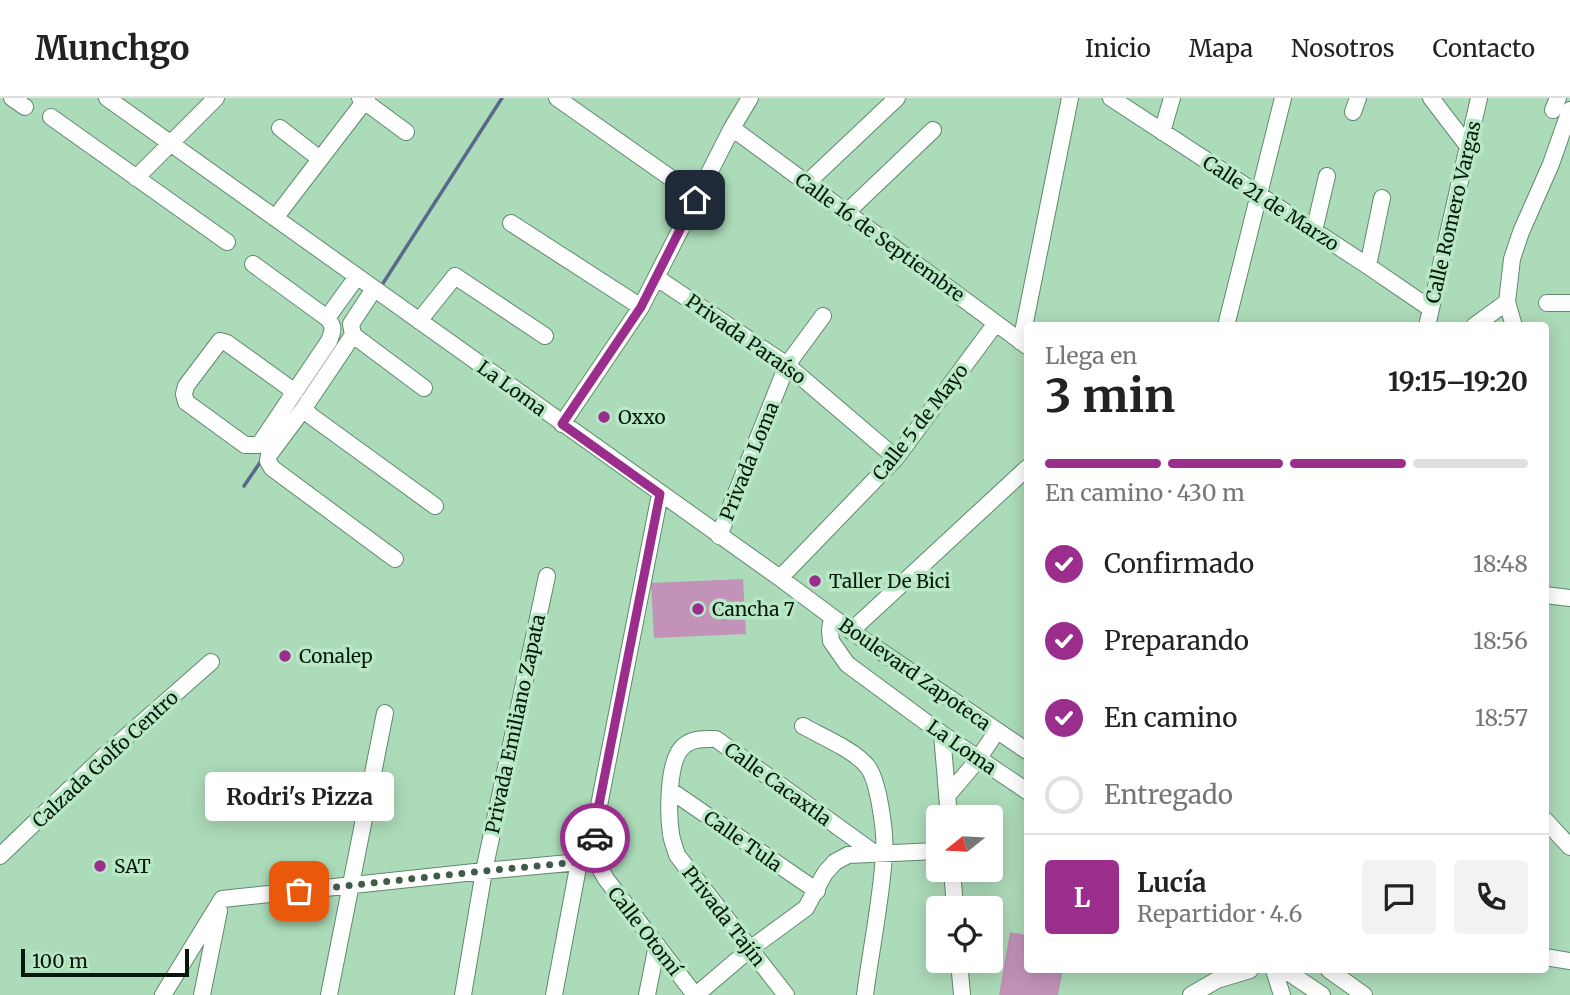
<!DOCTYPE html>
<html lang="es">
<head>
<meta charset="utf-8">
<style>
  :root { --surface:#fff; --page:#f2f2f2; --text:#222; --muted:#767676; --line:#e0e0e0; --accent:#9b2d8d }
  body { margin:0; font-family:Merriweather,serif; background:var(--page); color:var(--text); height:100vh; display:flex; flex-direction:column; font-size:26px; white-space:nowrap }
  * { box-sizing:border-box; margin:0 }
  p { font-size:23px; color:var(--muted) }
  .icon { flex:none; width:38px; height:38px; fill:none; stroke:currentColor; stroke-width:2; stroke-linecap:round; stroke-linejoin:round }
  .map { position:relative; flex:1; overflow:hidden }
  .panel { position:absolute; left:1024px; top:224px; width:525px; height:651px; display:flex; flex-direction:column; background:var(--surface); border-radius:7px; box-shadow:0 4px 18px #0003 }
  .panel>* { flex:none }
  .needle { width:46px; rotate:252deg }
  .buttons { position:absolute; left:926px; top:707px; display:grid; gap:14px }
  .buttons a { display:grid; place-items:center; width:77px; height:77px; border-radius:7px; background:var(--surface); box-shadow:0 4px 18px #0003; font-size:35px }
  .scale { position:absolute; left:21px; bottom:18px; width:168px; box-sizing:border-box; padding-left:7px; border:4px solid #06180c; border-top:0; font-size:19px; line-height:24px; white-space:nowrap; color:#06180c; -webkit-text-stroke:5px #b8e8c6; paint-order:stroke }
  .pin { position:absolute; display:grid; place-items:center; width:60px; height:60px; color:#fff; margin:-30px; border-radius:14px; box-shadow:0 4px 10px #0006 }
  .courier { position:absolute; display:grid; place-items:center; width:70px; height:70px; margin:-35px; border:5px solid #9b2d8d; border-radius:50%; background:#fff; color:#222; box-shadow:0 2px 9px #0007 }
  .bubble { position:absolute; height:49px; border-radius:7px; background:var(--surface); box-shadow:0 4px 18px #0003; font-size:23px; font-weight:700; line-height:49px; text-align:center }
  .headline em { font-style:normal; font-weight:700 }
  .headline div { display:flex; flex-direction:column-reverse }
  .headline { display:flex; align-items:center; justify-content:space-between; height:119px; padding:0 21px }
  h1 { font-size:46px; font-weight:700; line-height:52px }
  .bar { display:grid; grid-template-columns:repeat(4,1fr); gap:10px 7px; align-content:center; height:84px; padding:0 21px }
  .bar i { height:9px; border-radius:5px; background:var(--line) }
  .bar .on { background:var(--accent) }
  .bar p { grid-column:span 4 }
  .line { display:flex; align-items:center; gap:18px; padding:0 21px; border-top:2px solid var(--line) }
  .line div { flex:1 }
  .round { display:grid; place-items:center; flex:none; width:74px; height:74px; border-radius:7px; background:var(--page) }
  ol { padding:0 21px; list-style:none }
  li { display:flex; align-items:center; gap:21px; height:77px }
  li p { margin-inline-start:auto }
  li .icon { padding:7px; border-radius:50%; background:var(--accent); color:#fff; stroke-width:4 }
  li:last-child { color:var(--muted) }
  li i { width:38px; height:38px; border:4px solid var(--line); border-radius:50% }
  header { display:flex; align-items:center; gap:42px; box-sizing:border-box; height:98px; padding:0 35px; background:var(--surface); border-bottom:2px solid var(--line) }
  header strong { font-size:33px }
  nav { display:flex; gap:38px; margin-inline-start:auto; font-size:24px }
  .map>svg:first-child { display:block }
  .green { fill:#c292b8 }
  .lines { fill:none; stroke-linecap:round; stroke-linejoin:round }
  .stream { stroke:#59688b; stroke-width:3.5 }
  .minor-casing { stroke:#5e8a6b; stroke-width:18 }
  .minor { stroke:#fff; stroke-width:16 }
  .done { stroke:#405c49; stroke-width:7; stroke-dasharray:0 12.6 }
  .route { stroke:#9b2d8d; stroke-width:9 }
  .poi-dot { fill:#9b2d8d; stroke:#b8e8c6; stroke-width:2.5 }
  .labels { text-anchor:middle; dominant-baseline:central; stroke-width:7; stroke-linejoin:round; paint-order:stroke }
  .street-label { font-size:19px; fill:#06180c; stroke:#b8e8c6 }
  .poi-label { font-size:19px; fill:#06180c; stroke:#b8e8c6; text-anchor:start }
</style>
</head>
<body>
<header>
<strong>Munchgo</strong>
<nav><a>Inicio</a><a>Mapa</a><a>Nosotros</a><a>Contacto</a></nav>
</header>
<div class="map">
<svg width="1570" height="897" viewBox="0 0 1570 897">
  <rect width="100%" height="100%" fill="#acdbb9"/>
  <path class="green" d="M743,481L746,536L654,540L651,485Z
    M1010,834L1027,837V872H1063L1058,897H999Z"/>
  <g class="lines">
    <path class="stream" d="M380,190L502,0
      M244,388L263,360"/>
    <g class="minor-casing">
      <path id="minor" d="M12,0L25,9
        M107,0L780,480L851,533L1027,653
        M360,0L406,34
        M557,0L675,83L689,93L695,102
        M1111,0L1368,168L1431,211
        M1431,0L1467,47
        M1553,12L1558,0
        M1353,14L1358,0
        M51,19L227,144
        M280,30L320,61
        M732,30L1027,248
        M1162,34L1172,0
        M136,80L216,0
        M807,85L897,0
        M846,115L933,32
        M275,120L367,0
        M511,125L641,209
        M1314,133L1327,78
        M253,166L327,220L356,180
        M1368,168L1382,100
        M657,180L787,267L896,360
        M374,191L351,226L353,237L424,290
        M1547,205H1570
        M419,223L455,178L545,238
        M1226,228L1283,0
        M1427,228L1479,0
        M1474,228L1507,204
        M1514,228L1507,204L1512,161L1521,134L1551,66L1570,12
        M353,237L304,310L311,318L435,408
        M1021,244L1070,0
        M295,294L227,245L220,243L186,288L184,296L186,304L245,347H259L329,243C333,233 335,229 327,220
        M304,310L269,357L268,363L272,370L395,461
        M562,326L641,209L732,30L750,0
        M660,396L595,728L597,765L606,781L695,897
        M719,438L787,267L823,218
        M780,480L896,360L996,225
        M1545,497L1570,500
        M832,519L830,532L831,543L847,566L942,636L1027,693
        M851,533L1027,370
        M803,628C821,638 854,652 867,668C879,682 886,738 884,757C881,804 871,851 865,897
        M942,636L949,719
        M670,692L817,793
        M947,698L976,664L997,633
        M1545,722L1570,749
        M0,758L103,659L211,564
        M952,772L955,810
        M222,801L484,773L579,764L597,765
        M1545,859L1570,863
        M959,863L962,897
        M1274,872L1282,897
        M1285,872L1322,897
        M1329,872L1364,897
        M163,897L222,801
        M202,897L219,813
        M329,897L385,615
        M463,897L484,773L547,478
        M554,897L579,764
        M647,897L657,847
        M696,897L750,851L806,810L825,775L835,764L848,757L938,753
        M786,897L677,757C675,750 672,743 671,736C668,716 667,659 685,647C694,640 705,641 716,641L873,754
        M1191,897L1217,882L1250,872"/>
    </g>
    <use href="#minor" class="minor"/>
  </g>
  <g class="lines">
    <path class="done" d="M299,793L484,773L579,764L597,765L595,740"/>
    <path class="route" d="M595,740V727L660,396L562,326L641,209L695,102"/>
  </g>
  <g class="poi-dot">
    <circle cx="604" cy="319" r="7"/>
    <circle cx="815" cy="483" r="7"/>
    <circle cx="698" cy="511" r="7"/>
    <circle cx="285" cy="558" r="7"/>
    <circle cx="100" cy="768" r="7"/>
  </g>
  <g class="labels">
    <g class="street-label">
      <text transform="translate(1271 105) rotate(33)">Calle 21 de Marzo</text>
      <text transform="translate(1453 114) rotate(-77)">Calle Romero Vargas</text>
      <text transform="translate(880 139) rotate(36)">Calle 16 de Septiembre</text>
      <text transform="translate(746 241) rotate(35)">Privada Paraíso</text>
      <text transform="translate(512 290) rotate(36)">La Loma</text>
      <text transform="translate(920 324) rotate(-52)">Calle 5 de Mayo</text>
      <text transform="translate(749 363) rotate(-68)">Privada Loma</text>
      <text transform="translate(915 576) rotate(35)">Boulevard Zapoteca</text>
      <text transform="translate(515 626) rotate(-78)">Privada Emiliano Zapata</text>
      <text transform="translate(962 649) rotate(35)">La Loma</text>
      <text transform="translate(105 661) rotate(-43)">Calzada Golfo Centro</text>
      <text transform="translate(778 686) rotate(36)">Calle Cacaxtla</text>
      <text transform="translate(743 743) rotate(35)">Calle Tula</text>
      <text transform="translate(724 818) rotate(52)">Privada Tajín</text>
      <text transform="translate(645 833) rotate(52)">Calle Otomí</text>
    </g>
    <g class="poi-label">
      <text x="618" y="319">Oxxo</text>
      <text x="829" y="483">Taller De Bici</text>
      <text x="712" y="511">Cancha 7</text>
      <text x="299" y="558">Conalep</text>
      <text x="114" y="768">SAT</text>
    </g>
  </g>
</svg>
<div class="buttons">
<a><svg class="needle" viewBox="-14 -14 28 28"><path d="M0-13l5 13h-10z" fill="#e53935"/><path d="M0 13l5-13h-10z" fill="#767676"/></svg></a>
<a><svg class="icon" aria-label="locate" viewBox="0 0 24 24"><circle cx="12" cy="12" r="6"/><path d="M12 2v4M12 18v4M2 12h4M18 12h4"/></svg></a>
</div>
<div class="scale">100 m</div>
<div class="pin" style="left:299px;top:793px;background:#ea580c"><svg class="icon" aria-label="bag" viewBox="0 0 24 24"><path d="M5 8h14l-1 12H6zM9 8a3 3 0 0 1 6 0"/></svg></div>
<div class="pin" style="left:695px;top:102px;background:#1f2937"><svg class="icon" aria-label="home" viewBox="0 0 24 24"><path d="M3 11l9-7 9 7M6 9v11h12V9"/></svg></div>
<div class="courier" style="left:595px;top:740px"><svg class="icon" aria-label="car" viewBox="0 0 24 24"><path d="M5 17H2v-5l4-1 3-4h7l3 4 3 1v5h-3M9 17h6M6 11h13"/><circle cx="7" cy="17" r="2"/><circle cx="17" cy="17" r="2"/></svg></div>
<div class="bubble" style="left:205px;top:674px;width:189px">Rodri's Pizza</div>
<section class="panel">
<div class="headline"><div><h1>3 min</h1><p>Llega en</p></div><em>19:15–19:20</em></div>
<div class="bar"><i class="on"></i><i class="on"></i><i class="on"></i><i></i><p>En camino · 430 m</p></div>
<ol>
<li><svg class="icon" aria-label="check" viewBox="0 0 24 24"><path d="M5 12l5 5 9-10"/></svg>Confirmado<p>18:48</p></li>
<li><svg class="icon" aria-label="check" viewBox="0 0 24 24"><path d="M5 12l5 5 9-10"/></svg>Preparando<p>18:56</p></li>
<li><svg class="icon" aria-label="check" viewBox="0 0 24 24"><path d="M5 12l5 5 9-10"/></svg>En camino<p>18:57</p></li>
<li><i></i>Entregado</li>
</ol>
<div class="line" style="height:126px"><b class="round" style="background:var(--accent);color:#fff">L</b><div><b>Lucía</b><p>Repartidor · 4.6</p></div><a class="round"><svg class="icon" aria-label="chat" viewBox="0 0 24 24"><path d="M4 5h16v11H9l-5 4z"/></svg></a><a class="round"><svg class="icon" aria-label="phone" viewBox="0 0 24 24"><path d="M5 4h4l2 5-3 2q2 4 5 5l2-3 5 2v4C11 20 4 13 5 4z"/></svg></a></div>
</section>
</div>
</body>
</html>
